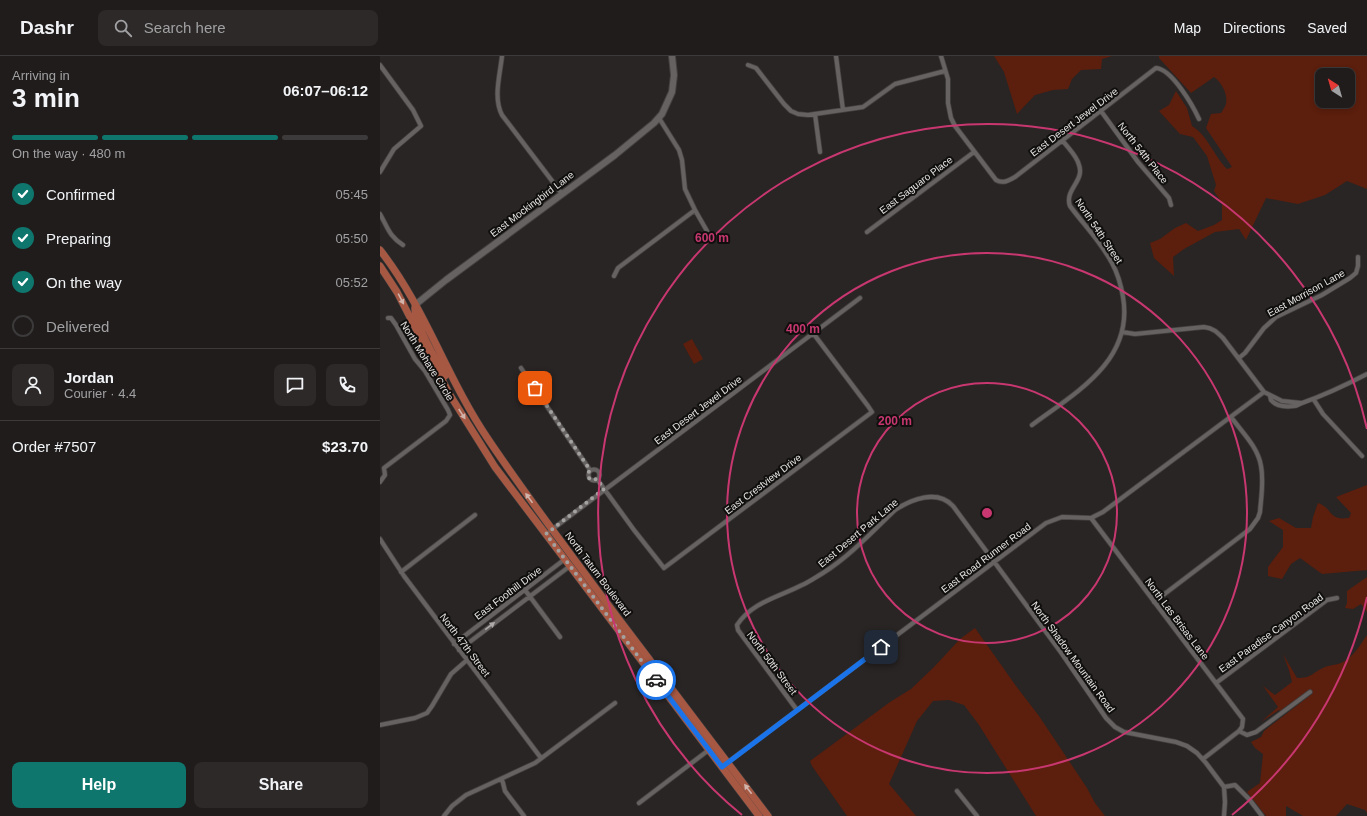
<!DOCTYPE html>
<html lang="en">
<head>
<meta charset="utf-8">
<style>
  :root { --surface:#1f1c1b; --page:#2c2928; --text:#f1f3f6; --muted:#a1a1a3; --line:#3c3a3a; --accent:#0f766e }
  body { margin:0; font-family:Arial,sans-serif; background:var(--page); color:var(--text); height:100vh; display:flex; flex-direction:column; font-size:15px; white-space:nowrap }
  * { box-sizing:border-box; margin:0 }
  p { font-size:13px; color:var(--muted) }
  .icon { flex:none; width:22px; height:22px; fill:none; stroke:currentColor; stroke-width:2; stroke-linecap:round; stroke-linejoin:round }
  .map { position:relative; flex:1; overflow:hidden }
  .side { display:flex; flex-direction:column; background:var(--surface); width:380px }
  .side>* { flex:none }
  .needle { width:26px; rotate:323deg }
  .tools { position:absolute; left:935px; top:12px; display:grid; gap:8px }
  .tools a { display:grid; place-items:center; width:40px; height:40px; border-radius:8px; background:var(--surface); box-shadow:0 2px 6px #0003,0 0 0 1px var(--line); font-size:20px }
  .pin { position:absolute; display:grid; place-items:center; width:34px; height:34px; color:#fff; margin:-17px; border-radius:8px; box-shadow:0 2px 6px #0006 }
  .courier { position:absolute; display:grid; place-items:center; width:40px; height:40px; margin:-20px; border:3px solid #1a73e8; border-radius:50%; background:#fff; color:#222; box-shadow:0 1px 5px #0007 }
  .head em { font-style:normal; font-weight:700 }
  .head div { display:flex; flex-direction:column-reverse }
  .head { display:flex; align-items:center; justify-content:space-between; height:68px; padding:0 12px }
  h1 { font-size:26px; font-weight:700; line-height:30px }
  .bar { display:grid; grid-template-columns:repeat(4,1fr); gap:6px 4px; align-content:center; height:48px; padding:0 12px }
  .bar i { height:5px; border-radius:3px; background:var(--line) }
  .bar .active { background:var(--accent) }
  .bar p { grid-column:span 4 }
  .line { display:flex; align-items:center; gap:10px; padding:0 12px; border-top:1px solid var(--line) }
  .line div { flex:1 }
  .round { display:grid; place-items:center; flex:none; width:42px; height:42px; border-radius:8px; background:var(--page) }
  ol { padding:0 12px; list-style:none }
  li { display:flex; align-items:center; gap:12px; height:44px }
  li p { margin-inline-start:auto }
  li .icon { padding:4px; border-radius:50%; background:var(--accent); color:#fff; stroke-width:4 }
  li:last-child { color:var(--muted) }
  li i { width:22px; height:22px; border:2px solid var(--line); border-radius:50% }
  .primary-button { display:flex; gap:8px; margin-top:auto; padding:8px 12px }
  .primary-button a { flex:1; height:46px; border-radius:8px; background:var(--accent); color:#fff; font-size:16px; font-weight:700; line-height:46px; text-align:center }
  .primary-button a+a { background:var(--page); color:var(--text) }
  header { display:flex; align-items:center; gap:24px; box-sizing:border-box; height:56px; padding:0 20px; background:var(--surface); border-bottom:1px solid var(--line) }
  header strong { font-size:19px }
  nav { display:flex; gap:22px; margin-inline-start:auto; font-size:14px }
  .search { width:280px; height:36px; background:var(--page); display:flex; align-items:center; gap:10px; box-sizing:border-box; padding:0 14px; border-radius:8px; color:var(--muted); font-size:15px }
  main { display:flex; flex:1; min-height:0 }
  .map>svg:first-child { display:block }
  .green { fill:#5c1e0d; fill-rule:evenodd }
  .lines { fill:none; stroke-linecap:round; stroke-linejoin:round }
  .street-casing { stroke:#444241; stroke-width:5.5 }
  .secondary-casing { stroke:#444241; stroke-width:8 }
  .primary-casing { stroke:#444241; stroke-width:8 }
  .street { stroke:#666261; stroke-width:4 }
  .secondary { stroke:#666261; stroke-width:6 }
  .primary { stroke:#a75843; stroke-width:7 }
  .oneway { fill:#d1b4ac }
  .oneway2 { fill:#adaaa9 }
  .done { stroke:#a4a2a1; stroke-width:4; stroke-dasharray:0 7.2 }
  .route { stroke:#1a73e8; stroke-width:5 }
  .ring { fill:none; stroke:#c83770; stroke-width:2 }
  .labels { text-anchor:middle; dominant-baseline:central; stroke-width:4; stroke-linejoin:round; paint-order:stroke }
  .street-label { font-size:10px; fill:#e7e5e4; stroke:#100f0e }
  .centre { fill:#c83770; stroke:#100f0e; stroke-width:2 }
  .ring-label { font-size:12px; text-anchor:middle; font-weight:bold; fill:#c83770; stroke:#100f0e; stroke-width:4; stroke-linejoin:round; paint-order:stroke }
</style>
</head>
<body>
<header>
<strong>Dashr</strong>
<div class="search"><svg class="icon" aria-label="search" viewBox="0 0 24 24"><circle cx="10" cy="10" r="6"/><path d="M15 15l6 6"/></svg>Search here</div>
<nav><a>Map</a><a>Directions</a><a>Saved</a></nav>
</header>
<main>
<section class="side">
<div class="head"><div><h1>3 min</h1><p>Arriving in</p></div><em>06:07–06:12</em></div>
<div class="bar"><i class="active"></i><i class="active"></i><i class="active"></i><i></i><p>On the way · 480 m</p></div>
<ol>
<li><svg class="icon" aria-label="check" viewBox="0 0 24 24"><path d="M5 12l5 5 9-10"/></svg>Confirmed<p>05:45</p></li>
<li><svg class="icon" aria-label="check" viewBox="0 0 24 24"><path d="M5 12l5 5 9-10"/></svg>Preparing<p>05:50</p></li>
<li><svg class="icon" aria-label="check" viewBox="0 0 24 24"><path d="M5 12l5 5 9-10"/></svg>On the way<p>05:52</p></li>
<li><i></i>Delivered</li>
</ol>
<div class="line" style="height:72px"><a class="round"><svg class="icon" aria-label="person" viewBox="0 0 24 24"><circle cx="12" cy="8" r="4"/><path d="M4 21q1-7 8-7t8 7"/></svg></a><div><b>Jordan</b><p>Courier · 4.4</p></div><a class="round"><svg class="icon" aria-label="chat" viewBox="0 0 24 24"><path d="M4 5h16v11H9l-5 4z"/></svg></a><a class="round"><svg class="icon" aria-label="phone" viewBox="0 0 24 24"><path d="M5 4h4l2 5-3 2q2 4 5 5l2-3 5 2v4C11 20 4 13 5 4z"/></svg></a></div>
<div class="line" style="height:52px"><div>Order #7507</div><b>$23.70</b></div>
<div class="primary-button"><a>Help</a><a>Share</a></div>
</section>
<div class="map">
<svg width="987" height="760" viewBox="0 0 987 760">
  <rect width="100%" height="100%" fill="#292524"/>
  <path class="green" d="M614,0H732L722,3L721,13L701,14L692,23L688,33L673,34L655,39L637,58L624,16Z
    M779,0H987V133L967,125L945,139L918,148L886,142L866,184L859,173L835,176L804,193L793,201L794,220L774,202L770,187L780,183L795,172L806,167L818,175L834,169L842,164V147L834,135L836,129L827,100L813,81L800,78L779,55L789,49L796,35L807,52L812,70C828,80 834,100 847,113L852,111L826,72L831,58L841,57C842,55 845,51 846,48C848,38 842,27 834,21L811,37L779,2ZM942,19H968V45H942Z
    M312,283L323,303L314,308L303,288Z
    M987,429V514L942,518L920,502L911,508L902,523L888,520V511L903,491V474L889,465L899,462L916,472H931L933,461L938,447C953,452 948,465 969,462L971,457L956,441Z
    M987,521V556L981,548L973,553L965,552L967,547V535Z
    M595,572L636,630L659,660L707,732L715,747L725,760H656L599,669L584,649L569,644L553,645L537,665L509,728L536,760H467L432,710L430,705L510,646L531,633L554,611L580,583Z
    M987,579V757L985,754L967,748L956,760H923L906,750V760H886L867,736L880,727L883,698L875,692L871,686L881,681L884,675L889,671L932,638L928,635L900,655L899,654L881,666L898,651L883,630L895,639L912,626L909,614L903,598L917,622C932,622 932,617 943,612C948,609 956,609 961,607C973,602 980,589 987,579Z"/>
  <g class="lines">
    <g class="street-casing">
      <path id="street" d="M122,0C120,19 113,42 122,59L182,138
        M456,0L463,54
        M561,0L568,23V47L571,62L575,70L616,124C623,128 628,125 635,121L776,12C792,13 813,50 819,63
        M0,9L33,54L41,70L14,93L0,116
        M368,9L376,12L404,48L411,55L418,58L428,59L483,51L515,28L565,15
        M721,55L758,106L789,142L791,149
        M435,58L440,96
        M279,62L299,94L302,104L305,133L315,154L331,182
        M0,158C8,172 9,180 23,189
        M487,176L594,96
        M234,220L238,212L315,154
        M742,276L755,278L824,271C833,272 837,276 843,282L884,336L902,345L921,347
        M859,302L865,297L884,272L896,261L942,239L970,222L976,217L978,210V201
        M141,312L210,414
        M890,340L891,344C896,350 906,351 914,350C917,350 919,348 922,347C945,339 966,329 987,318
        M934,344L943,358L982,400
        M652,369C695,337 754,305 743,241C741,229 738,218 732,207C721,186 704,169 690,150C684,134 705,125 699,109C697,100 688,92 683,85
        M208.5 419a5.5 5.5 0 1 1 11 0a5.5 5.5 0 1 1-11 0Z
        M217,423L254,474L284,512L492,356L488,350L433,277
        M0,426L5,419L4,412L66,365L70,359L68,354L45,315L35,303L16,269L11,262H8
        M711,462L863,663L862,671L859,675L823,703
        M170,475L480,242
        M0,483L24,520L161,702
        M21,516L95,459
        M145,534L180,581
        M774,546L870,473L878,462L880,456C881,442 884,425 881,410C878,391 862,376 851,361
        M74,588L185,503
        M79,594L190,510
        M836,627L947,544L957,542
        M417,654L358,574L357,569C372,546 399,541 422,529C429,526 436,521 443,517C470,500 492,476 515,454C532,443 557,433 573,450L680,595L726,662L735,671L744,676L796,686L807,690L817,697L826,707L844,731L845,746L844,760
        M0,669L35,662L47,657L52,650L71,618L87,604
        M859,675L867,679L876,676L930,636
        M347,707L666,467L682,461L711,462L723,456L884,336
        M122,723L125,735L144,760
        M844,731L855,729L869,743L882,760
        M577,735L597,760
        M259,747L330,693
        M64,760L72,750L86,739L155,707L235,647"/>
    </g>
    <g class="secondary-casing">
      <path id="secondary" d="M35,249L66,224L235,99L274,67L282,58L292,36L294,19L292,0"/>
    </g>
    <g class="primary-casing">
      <path id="primary" d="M0,194C45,251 67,323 108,383C149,444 194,503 238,562C288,628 338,694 388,760
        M0,210L17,236L70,339L115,411L379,760
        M35,251C33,265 57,306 65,320"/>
    </g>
    <use href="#street" class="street"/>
    <use href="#secondary" class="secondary"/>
    <use href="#primary" class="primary"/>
  </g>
  <defs><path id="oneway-solid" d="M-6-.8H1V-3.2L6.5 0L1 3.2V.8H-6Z"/></defs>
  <g class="oneway">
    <use href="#oneway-solid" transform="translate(21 243) rotate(62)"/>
    <use href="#oneway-solid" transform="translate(82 358) rotate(57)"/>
    <use href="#oneway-solid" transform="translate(149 442) rotate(-126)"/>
    <use href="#oneway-solid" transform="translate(368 733) rotate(-127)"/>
  </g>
  <use class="oneway2" href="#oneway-solid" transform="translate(110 570) rotate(-37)"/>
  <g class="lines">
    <path class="done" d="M155,332L210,414L208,417V421L211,424L217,423L224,433L166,478L276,624"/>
    <path class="route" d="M276,624L342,711L501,591"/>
  </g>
  <g class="ring">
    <circle cx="607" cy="457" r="130"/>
    <circle cx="607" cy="457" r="260"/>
    <path d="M987 541A389 389 0 0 1 852 759M362 759A389 389 0 1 1 987 373"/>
  </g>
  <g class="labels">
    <g class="street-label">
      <text transform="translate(694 66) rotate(-37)">East Desert Jewel Drive</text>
      <text transform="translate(763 97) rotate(52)">North 54th Place</text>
      <text transform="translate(536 129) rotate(-37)">East Saguaro Place</text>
      <text transform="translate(152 148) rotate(-37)">East Mockingbird Lane</text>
      <text transform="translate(719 175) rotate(56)">North 54th Street</text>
      <text transform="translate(926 237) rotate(-29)">East Morrison Lane</text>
      <text transform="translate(47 305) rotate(58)">North Mohave Circle</text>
      <text transform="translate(318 354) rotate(-37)">East Desert Jewel Drive</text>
      <text transform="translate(383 428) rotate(-37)">East Crestview Drive</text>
      <text transform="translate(478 477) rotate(-40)">East Desert Park Lane</text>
      <text transform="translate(606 502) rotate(-37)">East Road Runner Road</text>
      <text transform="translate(218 518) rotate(53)">North Tatum Boulevard</text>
      <text transform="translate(128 537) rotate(-37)">East Foothill Drive</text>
      <text transform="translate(797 563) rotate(53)">North Las Brisas Lane</text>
      <text transform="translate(891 577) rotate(-36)">East Paradise Canyon Road</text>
      <text transform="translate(85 589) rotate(53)">North 47th Street</text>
      <text transform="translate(693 601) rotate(54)">North Shadow Mountain Road</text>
      <text transform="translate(392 607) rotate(53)">North 50th Street</text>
    </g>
  </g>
  <circle cx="607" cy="457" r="6" class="centre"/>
  <g class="ring-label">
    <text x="332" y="186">600 m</text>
    <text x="423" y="277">400 m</text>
    <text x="515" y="369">200 m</text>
  </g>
</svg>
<div class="tools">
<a><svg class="needle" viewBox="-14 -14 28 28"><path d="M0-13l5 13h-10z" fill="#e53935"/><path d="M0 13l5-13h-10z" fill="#a1a1a3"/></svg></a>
</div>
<div class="pin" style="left:155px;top:332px;background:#ea580c"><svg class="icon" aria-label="bag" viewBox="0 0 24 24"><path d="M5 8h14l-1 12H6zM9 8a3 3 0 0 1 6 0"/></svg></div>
<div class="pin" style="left:501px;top:591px;background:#1f2937"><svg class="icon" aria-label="home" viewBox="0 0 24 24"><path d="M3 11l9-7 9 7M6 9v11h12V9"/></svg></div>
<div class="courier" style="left:276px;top:624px"><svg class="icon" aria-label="car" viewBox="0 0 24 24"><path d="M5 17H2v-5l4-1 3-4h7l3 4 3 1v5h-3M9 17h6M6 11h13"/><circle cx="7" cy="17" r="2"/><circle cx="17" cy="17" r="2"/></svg></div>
</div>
</main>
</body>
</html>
